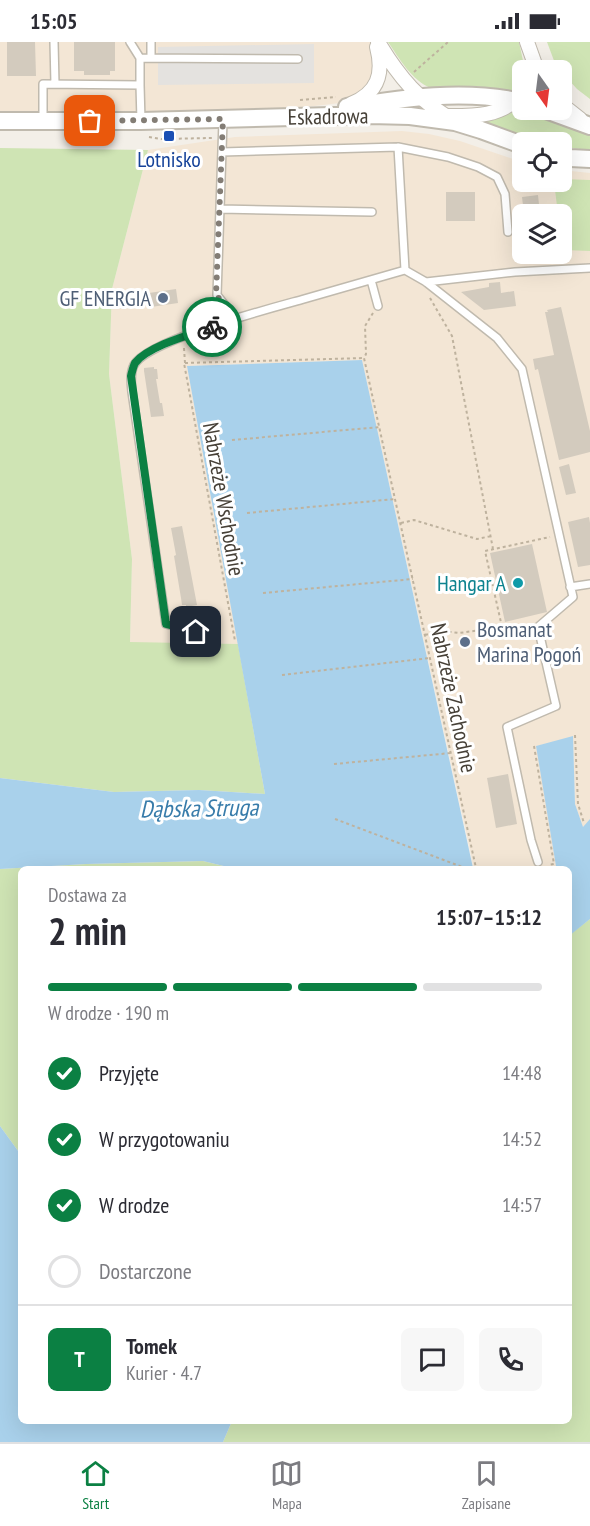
<!DOCTYPE html>
<html lang="pl">
<head>
<meta charset="utf-8">
<style>
  :root { --surface:#fff; --page:#f7f7f7; --text:#2b2b33; --muted:#7c7c81; --line:#e1e1e2; --accent:#0b8043 }
  body { margin:0; font-family:"PT Sans Narrow",sans-serif; background:var(--page); color:var(--text); height:100vh; display:flex; flex-direction:column; font-size:22px; white-space:nowrap }
  * { box-sizing:border-box; margin:0 }
  p { font-size:20px; color:var(--muted) }
  .icon { flex:none; width:33px; height:33px; fill:none; stroke:currentColor; stroke-width:2; stroke-linecap:round; stroke-linejoin:round }
  .map { position:relative; flex:1; overflow:hidden }
  .sheet { position:absolute; left:18px; top:824px; width:554px; height:558px; display:flex; flex-direction:column; background:var(--surface); border-radius:9px; box-shadow:0 6px 24px #0002 }
  .sheet>* { flex:none }
  .needle { width:39px; rotate:166deg }
  .controls { position:absolute; left:512px; top:18px; display:grid; gap:12px }
  .controls a { display:grid; place-items:center; width:60px; height:60px; border-radius:9px; background:var(--surface); box-shadow:0 6px 24px #0002; font-size:30px }
  .pin { position:absolute; display:grid; place-items:center; width:51px; height:51px; color:#fff; margin:-26px; border-radius:12px; box-shadow:0 3px 9px #0006 }
  .courier { position:absolute; display:grid; place-items:center; width:60px; height:60px; margin:-30px; border:4px solid #0b8043; border-radius:50%; background:#fff; color:#222; box-shadow:0 2px 8px #0007 }
  .head em { font-style:normal; font-weight:700 }
  .head div { display:flex; flex-direction:column-reverse }
  .head { display:flex; align-items:center; justify-content:space-between; height:102px; padding:0 30px }
  h1 { font-size:39px; font-weight:700; line-height:45px }
  .bar { display:grid; grid-template-columns:repeat(4,1fr); gap:9px 6px; align-content:center; height:72px; padding:0 30px }
  .bar i { height:8px; border-radius:4px; background:var(--line) }
  .bar .active { background:var(--accent) }
  .bar p { grid-column:span 4 }
  .line { display:flex; align-items:center; gap:15px; padding:0 30px; border-top:2px solid var(--line) }
  .line div { flex:1 }
  .round { display:grid; place-items:center; flex:none; width:63px; height:63px; border-radius:9px; background:var(--page) }
  ol { padding:0 30px; list-style:none }
  li { display:flex; align-items:center; gap:18px; height:66px }
  li p { margin-inline-start:auto }
  li .icon { padding:6px; border-radius:50%; background:var(--accent); color:#fff; stroke-width:4 }
  li:last-child { color:var(--muted) }
  li i { width:33px; height:33px; border:3px solid var(--line); border-radius:50% }
  .status { display:flex; justify-content:space-between; align-items:center; height:42px; padding:0 30px; background:var(--surface); direction:ltr }
  .status svg { height:16px; fill:currentColor }
  .tab-bar { display:flex; justify-content:space-around; align-items:center; height:84px; border-top:2px solid var(--line); background:var(--surface); font-size:16px; color:var(--muted) }
  .tab-bar a { display:grid; justify-items:center; gap:3px }
  .tab-bar .active { color:var(--accent) }
  .map>svg:first-child { display:block }
  .commercial { fill:#f3e6d5; fill-rule:evenodd }
  .green { fill:#cfe4b4 }
  .parking { fill:#e4e2df }
  .water { fill:#a9d1eb }
  .building { fill:#d3cbbe }
  .lines { fill:none; stroke-linecap:round; stroke-linejoin:round }
  .service-casing { stroke:#c0baae; stroke-width:10 }
  .minor-casing { stroke:#c0baae; stroke-width:16 }
  .tertiary-casing { stroke:#c0baae; stroke-width:20 }
  .path { stroke:#beb29e; stroke-width:2; stroke-dasharray:3 3; stroke-linecap:butt }
  .service { stroke:#fff; stroke-width:7 }
  .minor { stroke:#fff; stroke-width:14 }
  .tertiary { stroke:#fff; stroke-width:16 }
  .done { stroke:#837d75; stroke-width:6; stroke-dasharray:0 10.8 }
  .route { stroke:#0b8043; stroke-width:8 }
  .transit-dot { fill:#1a4fb4; stroke:#fff; stroke-width:2 }
  .service-dot { fill:#5c6f8a; stroke:#fff; stroke-width:2 }
  .culture-dot { fill:#0f9aa8; stroke:#fff; stroke-width:2 }
  .labels { text-anchor:middle; dominant-baseline:central; stroke-width:6; stroke-linejoin:round; paint-order:stroke }
  .street-label { font-size:22px; fill:#464037; stroke:#fff }
  .transit-label { font-size:22px; fill:#164399; stroke:#fff }
  .service-label { font-size:22px; fill:#4e5e75; stroke:#fff; text-anchor:end }
  .culture-label { font-size:22px; fill:#0d838f; stroke:#fff; text-anchor:end }
  .water-label { font-size:24px; font-style:italic; fill:#387caa; stroke:#fff }
</style>
</head>
<body>
<div class="status"><b>15:05</b><svg viewBox="0 0 49 12"><path d="M0 12V9h3v3zM5 12V6h3v6zM10 12V3h3v9zM15 12V0h3v12zM26 1h20v11H26zM47 4h2v5h-2z"/></svg></div>
<div class="map">
<svg width="590" height="1400" viewBox="0 0 590 1400">
  <rect width="100%" height="100%" fill="#f3efe8"/>
  <path class="commercial" d="M0,0H372L377,23L372,41L348,60L323,63L240,72L0,71Z
    M402,89L429,92L460,99L522,120V140H561V128L590,131V777L583,786L575,762L573,695L537,704L556,824L543,826H474L362,318L187,324L238,602L130,601L132,517L109,332L112,247L148,108L235,95ZM522,172H561V212H522Z"/>
  <path class="green" d="M388,0H519L525,28H522V42L516,49H512L475,44L431,46C412,39 399,16 388,0Z
    M547,0H590V57L577,47L556,24Z
    M517,66L536,72L590,93V108L561,105V100H538L485,82L487,78C499,75 508,75 517,66Z
    M0,106L148,108L112,247L109,332L132,517L130,600L238,602L265,752L199,748L114,750L0,736Z
    M561,137L590,138V209L564,208L561,190V172H558L554,140H561Z
    M203,819L232,826H21V1113L0,1084V827L86,822Z
    M590,877V1400H223L232,1379L568,1378V894Z"/>
  <path class="parking" d="M314,2V41L158,43V5Z"/>
  <path class="water" d="M362,318L473,826H232L203,819L86,822L0,827V736L114,750L199,748L265,752L187,324Z
    M573,694L575,762L583,785L590,777V877L569,894L568,826H545L556,824L536,704Z
    M0,1084L21,1113V1378L232,1379L223,1400H0Z"/>
  <path class="building" d="M7,0H35L36,34H7Z
    M74,0H115V29H110V33H84V29H74Z
    M446,150H475V179H446Z
    M538,153L540,172H524L522,155Z
    M500,240L501,251L514,249L516,264L484,268L461,250L489,245V241Z
    M176,247L178,261L151,265L149,251Z
    M561,265L590,389V410L559,418L538,327L535,328L533,317L554,313L545,270H548L547,268Z
    M154,325V327H157L158,337H156L160,361H162L164,374L151,375L144,329V326Z
    M569,422L576,451L566,453L559,425Z
    M589,475L590,481V523L578,525L568,480Z
    M182,484L197,563L186,565V563H182L181,556L174,514L176,513L171,486Z
    M532,502L547,570L505,580L490,511Z
    M508,732L517,782L496,786L487,736Z"/>
  <g class="lines">
    <g class="service-casing">
      <path id="service" d="M54,0L55,42
        M130,0L140,16
        M151,0V16
        M140,43L141,79
        M43,79V42L140,43V16L298,17
        M223,79L217,253L228,267L231,278
        M398,105L448,115L478,125L497,135L505,152L508,190
        M222,110L398,105L405,228
        M220,167L372,170
        M371,238L378,264
        M426,240L515,230L590,226
        M570,545L590,542
        M196,590L166,582L132,350C131,341 130,331 134,323C148,298 272,266 304,257C338,247 371,238 405,228L426,240L497,296L522,327L573,555L538,585L556,664L507,685L531,798L538,820"/>
    </g>
    <g class="minor-casing">
      <path id="minor" d="M378,0C397,32 421,63 456,79
        M527,0L537,28
        M351,62C378,51 384,32 377,5
        M561,62L580,77
        M446,74C474,74 500,75 520,54"/>
    </g>
    <g class="tertiary-casing">
      <path id="tertiary" d="M347,65C405,56 464,47 522,60
        M546,68L590,84
        M0,79H141L370,73L410,74L455,80L481,88L522,103
        M561,115L570,116L590,117"/>
    </g>
    <path class="path" d="M414,30L448,0
      M300,58L336,55
      M149,95L161,97L212,96
      M430,256L452,294L493,507
      M373,271L365,284L366,312L364,316L476,826
      M184,306L185,321H184L235,599
      M185,321L364,316
      M232,398L380,385
      M247,471L395,457
      M401,481L414,478L477,497L491,494
      M263,551L413,537
      M502,585L511,591L529,587
      M425,593L443,589L459,591L502,585L485,509L550,495
      M282,633L430,616
      M575,693L578,762L584,781
      M534,704L554,822L548,823
      M334,722L451,711
      M335,777L465,826"/>
    <use href="#service" class="service"/>
    <use href="#minor" class="minor"/>
    <use href="#tertiary" class="tertiary"/>
  </g>
  <g class="lines">
    <path class="done" d="M90,79L223,77L216,253L228,267L231,278L212,285"/>
    <path class="route" d="M196,590L166,582L131,334C132,330 133,325 135,321C148,304 192,292 212,285"/>
  </g>
  <rect class="transit-dot" x="163" y="88" width="12" height="12" rx="3"/>
  <g class="service-dot">
    <circle cx="163" cy="256" r="6"/>
    <circle cx="465" cy="600" r="6"/>
  </g>
  <circle class="culture-dot" cx="518" cy="541" r="6"/>
  <g class="labels">
    <g class="street-label">
      <text transform="translate(328 74) rotate(-1)">Eskadrowa</text>
      <text transform="translate(224 457) rotate(80)">Nabrzeże Wschodnie</text>
      <text transform="translate(454 656) rotate(78)">Nabrzeże Zachodnie</text>
    </g>
    <g class="transit-label">
      <text x="169" y="117">Lotnisko</text>
    </g>
    <g class="service-label">
      <text x="151" y="256">GF ENERGIA</text>
      <text x="477" y="587" text-anchor="start">Bosmanat<tspan x="477" dy="25">Marina Pogoń</tspan></text>
    </g>
    <g class="culture-label">
      <text x="506" y="541">Hangar A</text>
    </g>
    <g class="water-label">
      <text transform="translate(199 766) rotate(-1)">Dąbska Struga</text>
    </g>
  </g>
</svg>
<div class="controls">
<a><svg class="needle" viewBox="-14 -14 28 28"><path d="M0-13l5 13h-10z" fill="#e53935"/><path d="M0 13l5-13h-10z" fill="#7c7c81"/></svg></a>
<a><svg class="icon" aria-label="locate" viewBox="0 0 24 24"><circle cx="12" cy="12" r="6"/><path d="M12 2v4M12 18v4M2 12h4M18 12h4"/></svg></a>
<a><svg class="icon" aria-label="layers" viewBox="0 0 24 24"><path d="M12 4l9 5-9 5-9-5zM3 14l9 5 9-5"/></svg></a>
</div>
<div class="pin" style="left:90px;top:79px;background:#ea580c"><svg class="icon" aria-label="bag" viewBox="0 0 24 24"><path d="M5 8h14l-1 12H6zM9 8a3 3 0 0 1 6 0"/></svg></div>
<div class="pin" style="left:196px;top:590px;background:#1f2937"><svg class="icon" aria-label="home" viewBox="0 0 24 24"><path d="M3 11l9-7 9 7M6 9v11h12V9"/></svg></div>
<div class="courier" style="left:212px;top:285px"><svg class="icon" aria-label="bike" viewBox="0 0 24 24"><circle cx="6" cy="16" r="4"/><circle cx="18" cy="16" r="4"/><path d="M6 16l4-8h5l3 8M10 8l3 8H6M13 5h3"/></svg></div>
<section class="sheet">
<div class="head"><div><h1>2 min</h1><p>Dostawa za</p></div><em>15:07–15:12</em></div>
<div class="bar"><i class="active"></i><i class="active"></i><i class="active"></i><i></i><p>W drodze · 190 m</p></div>
<ol>
<li><svg class="icon" aria-label="check" viewBox="0 0 24 24"><path d="M5 12l5 5 9-10"/></svg>Przyjęte<p>14:48</p></li>
<li><svg class="icon" aria-label="check" viewBox="0 0 24 24"><path d="M5 12l5 5 9-10"/></svg>W przygotowaniu<p>14:52</p></li>
<li><svg class="icon" aria-label="check" viewBox="0 0 24 24"><path d="M5 12l5 5 9-10"/></svg>W drodze<p>14:57</p></li>
<li><i></i>Dostarczone</li>
</ol>
<div class="line" style="height:108px"><b class="round" style="background:var(--accent);color:#fff">T</b><div><b>Tomek</b><p>Kurier · 4.7</p></div><a class="round"><svg class="icon" aria-label="chat" viewBox="0 0 24 24"><path d="M4 5h16v11H9l-5 4z"/></svg></a><a class="round"><svg class="icon" aria-label="phone" viewBox="0 0 24 24"><path d="M5 4h4l2 5-3 2q2 4 5 5l2-3 5 2v4C11 20 4 13 5 4z"/></svg></a></div>
</section>
</div>
<nav class="tab-bar">
<a class="active"><svg class="icon" aria-label="home" viewBox="0 0 24 24"><path d="M3 11l9-7 9 7M6 9v11h12V9"/></svg>Start</a>
<a><svg class="icon" aria-label="map" viewBox="0 0 24 24"><path d="M3 6l6-2 6 2 6-2v14l-6 2-6-2-6 2zM9 4v14M15 6v14"/></svg>Mapa</a>
<a><svg class="icon" aria-label="saved" viewBox="0 0 24 24"><path d="M7 4h10v16l-5-4-5 4z"/></svg>Zapisane</a>
</nav>
</body>
</html>
